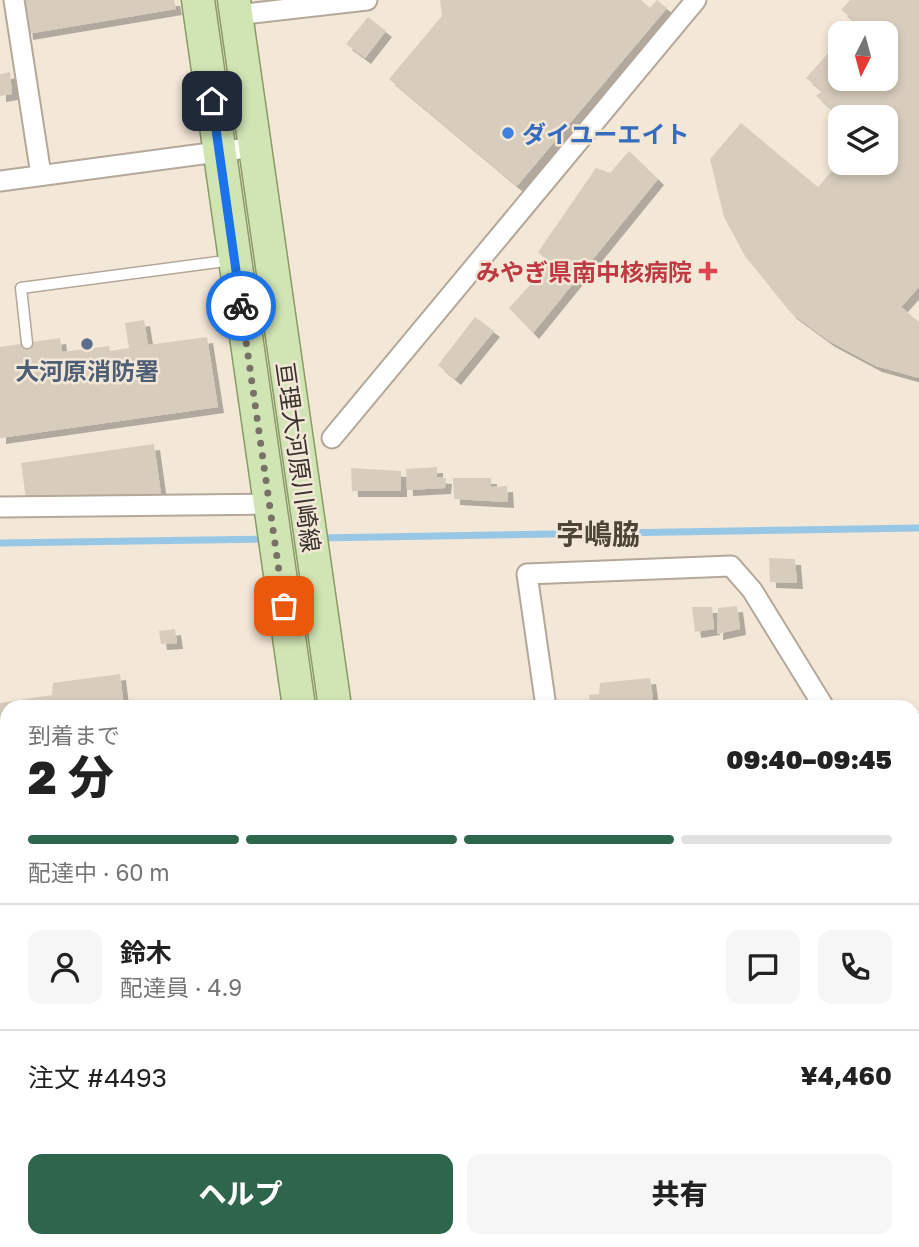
<!DOCTYPE html>
<html lang="ja">
<head>
<meta charset="utf-8">
<style>
  :root { --surface:#fff; --page:#f6f6f6; --text:#222; --muted:#767676; --line:#e0e0e0; --accent:#2d654d }
  body { margin:0; font-family:"Golos Text","Noto Sans JP",sans-serif; background:var(--page); color:var(--text); height:100vh; display:flex; flex-direction:column; font-size:26px; white-space:nowrap }
  * { box-sizing:border-box; margin:0 }
  p { font-size:23px; color:var(--muted) }
  .icon { flex:none; width:38px; height:38px; fill:none; stroke:currentColor; stroke-width:2; stroke-linecap:round; stroke-linejoin:round }
  .map { position:relative; flex:1; overflow:hidden }
  .drawer { position:absolute; left:0px; top:700px; width:920px; height:548px; display:flex; flex-direction:column; background:var(--surface); border-radius:21px 21px 0 0; box-shadow:0 4px 10px #0003 }
  .drawer>* { flex:none }
  .needle { width:46px; rotate:186deg }
  .controls { position:absolute; left:828px; top:21px; display:grid; gap:14px }
  .controls a { display:grid; place-items:center; width:70px; height:70px; border-radius:14px; background:var(--surface); box-shadow:0 4px 10px #0003; font-size:35px }
  .pin { position:absolute; display:grid; place-items:center; width:60px; height:60px; color:#fff; margin:-30px; border-radius:14px; box-shadow:0 4px 10px #0006 }
  .courier { position:absolute; display:grid; place-items:center; width:70px; height:70px; margin:-35px; border:5px solid #1a73e8; border-radius:50%; background:#fff; color:#222; box-shadow:0 2px 9px #0007 }
  .overview em { font-style:normal; font-weight:800 }
  .overview div { display:flex; flex-direction:column-reverse }
  .overview { display:flex; align-items:center; justify-content:space-between; height:119px; padding:0 28px }
  h1 { font-size:46px; font-weight:800; line-height:52px }
  .bar { display:grid; grid-template-columns:repeat(4,1fr); gap:10px 7px; align-content:center; height:84px; padding:0 28px }
  .bar i { height:9px; border-radius:5px; background:var(--line) }
  .bar .selected { background:var(--accent) }
  .bar p { grid-column:span 4 }
  .line { display:flex; align-items:center; gap:18px; padding:0 28px; border-top:2px solid var(--line) }
  .line div { flex:1 }
  .round { display:grid; place-items:center; flex:none; width:74px; height:74px; border-radius:14px; background:var(--page) }
  .action { display:flex; gap:14px; margin-top:auto; padding:14px 28px }
  .action a { flex:1; height:80px; border-radius:14px; background:var(--accent); color:#fff; font-size:28px; font-weight:800; line-height:80px; text-align:center }
  .action a+a { background:var(--page); color:var(--text) }
  .map>svg:first-child { display:block }
  .lines { fill:none; stroke-linecap:round; stroke-linejoin:round }
  .stream { stroke:#98c7e6; stroke-width:7 }
  .building { fill:#d8cdbd; filter:url(#shadow) }
  .lane-casing { stroke:#b3a899; stroke-width:13 }
  .street-casing { stroke:#b3a899; stroke-width:23 }
  .secondary-casing { stroke:#b3a899; stroke-width:32 }
  .primary-casing { stroke:#879b64; stroke-width:35 }
  .lane { stroke:#fff; stroke-width:10 }
  .street { stroke:#fff; stroke-width:19 }
  .secondary { stroke:#e8f2da; stroke-width:28 }
  .primary { stroke:#d1e5b4; stroke-width:32 }
  .done { stroke:#787168; stroke-width:7; stroke-dasharray:0 12.6 }
  .route { stroke:#1a73e8; stroke-width:9 }
  .shop-dot { fill:#3f7fe0; stroke:#f3e7d7; stroke-width:2.5 }
  .health-dot { fill:#e0444e; stroke:#f3e7d7; stroke-width:2.5 }
  .service-dot { fill:#5c6f8a; stroke:#f3e7d7; stroke-width:2.5 }
  .labels { text-anchor:middle; dominant-baseline:central; stroke-width:5; stroke-linejoin:round; paint-order:stroke }
  .shop-label { font-size:24px; font-weight:bold; fill:#366cbe; stroke:#f3e7d7; text-anchor:start }
  .health-label { font-size:24px; font-weight:bold; fill:#be3a42; stroke:#f3e7d7; text-anchor:end }
  .service-label { font-size:24px; font-weight:bold; fill:#4e5e75; stroke:#f3e7d7 }
  .street-label { font-size:24px; fill:#36322c; stroke:#f3e7d7 }
  .quarter-label { font-size:28px; font-weight:bold; fill:#4d4437; stroke:#f3e7d7 }
</style>
</head>
<body>
<div class="map">
<svg width="919" height="1247" viewBox="0 0 919 1247">
  <defs>
    <filter id="shadow"><feDropShadow dx="6" dy="6" stdDeviation="0" flood-color="#0004"/></filter>
  </defs>
  <rect width="100%" height="100%" fill="#f3e7d7"/>
  <g class="lines">
    <path class="stream" d="M318,538L919,528
      M0,543L267,539"/>
  </g>
  <path class="building" d="M24,0H174L176,9L27,34Z
    M440,0H641L650,8L657,0L667,8L517,186L389,79L442,16Z
    M850,0H919V287L901,307L919,322V378L876,366L829,341L791,313L745,256L724,217L710,159L741,123L818,187L839,163H886V117H841L816,96L822,91L806,78L840,40V79H886V33H846L856,22L841,10Z
    M368,17L386,31L365,58L346,44Z
    M10,72L12,94L0,96V74Z
    M629,151L658,179L533,333L509,308L550,263L538,252L596,168L610,173Z
    M475,317L494,331L455,379L438,365Z
    M144,320L148,345L207,337L218,407L0,438V347L60,338L62,352L109,346L110,351L129,348L125,323Z
    M154,444L161,494L26,499L21,463Z
    M437,467V477L446,478L445,488L407,490L406,469Z
    M351,468L401,471V491H352Z
    M453,478H491V487L507,486L508,502L454,499Z
    M769,558L795,559L797,583L770,582Z
    M737,606L740,629L717,634L718,608Z
    M692,607H712L714,629L695,632Z
    M175,629L177,643L161,644L159,631Z
    M120,674L124,707H7V896L0,895V703L52,695L53,683Z
    M650,678L654,707H590L589,695L599,694L600,683Z
    M7,1099V1241H308V1247H0V1100Z"/>
  <g class="lines">
    <g class="lane-casing">
      <path id="lane" d="M27,343L21,288L233,260"/>
    </g>
    <g class="street-casing">
      <path id="street" d="M14,0L41,175
        M236,15L367,0
        M0,181L255,147
        M332,438L696,0
        M0,507L271,504
        M546,707L527,574L731,566L752,590L824,707
        M620,1241L621,1247
        M870,1241L874,1247
        M653,1247L691,1241"/>
    </g>
    <g class="secondary-casing">
      <path id="secondary" d="M914,905L919,904
        M0,1038L7,1037"/>
    </g>
    <g class="primary-casing">
      <path id="primary" d="M198,0L299,707
        M234,0L335,707
        M375,1241L376,1247
        M414,1241L415,1247"/>
    </g>
    <use href="#lane" class="lane"/>
    <use href="#street" class="street"/>
    <use href="#secondary" class="secondary"/>
    <use href="#primary" class="primary"/>
  </g>
  <g class="lines">
    <path class="done" d="M241,306L284,606"/>
    <path class="route" d="M212,101L241,306"/>
  </g>
  <circle class="shop-dot" cx="508" cy="133" r="7"/>
  <path class="health-dot" d="M704.5 260.5h7v7h7v7h-7v7h-7v-7h-7v-7h7z"/>
  <circle class="service-dot" cx="87" cy="344" r="7"/>
  <g class="labels">
    <g class="shop-label">
      <text x="522" y="133">ダイユーエイト</text>
    </g>
    <g class="health-label">
      <text x="692" y="271">みやぎ県南中核病院</text>
    </g>
    <g class="service-label">
      <text x="87" y="370">大河原消防署</text>
    </g>
    <g class="street-label">
      <text transform="translate(299 457) rotate(82)">亘理大河原川崎線</text>
    </g>
    <g class="quarter-label">
      <text x="598" y="533">字嶋脇</text>
    </g>
  </g>
</svg>
<div class="controls">
<a><svg class="needle" viewBox="-14 -14 28 28"><path d="M0-13l5 13h-10z" fill="#e53935"/><path d="M0 13l5-13h-10z" fill="#767676"/></svg></a>
<a><svg class="icon" aria-label="layers" viewBox="0 0 24 24"><path d="M12 4l9 5-9 5-9-5zM3 14l9 5 9-5"/></svg></a>
</div>
<div class="pin" style="left:284px;top:606px;background:#ea580c"><svg class="icon" aria-label="bag" viewBox="0 0 24 24"><path d="M5 8h14l-1 12H6zM9 8a3 3 0 0 1 6 0"/></svg></div>
<div class="pin" style="left:212px;top:101px;background:#1f2937"><svg class="icon" aria-label="home" viewBox="0 0 24 24"><path d="M3 11l9-7 9 7M6 9v11h12V9"/></svg></div>
<div class="courier" style="left:241px;top:306px"><svg class="icon" aria-label="bike" viewBox="0 0 24 24"><circle cx="6" cy="16" r="4"/><circle cx="18" cy="16" r="4"/><path d="M6 16l4-8h5l3 8M10 8l3 8H6M13 5h3"/></svg></div>
<section class="drawer">
<div class="overview"><div><h1>2 分</h1><p>到着まで</p></div><em>09:40–09:45</em></div>
<div class="bar"><i class="selected"></i><i class="selected"></i><i class="selected"></i><i></i><p>配達中 · 60 m</p></div>
<div class="line" style="height:126px"><a class="round"><svg class="icon" aria-label="person" viewBox="0 0 24 24"><circle cx="12" cy="8" r="4"/><path d="M4 21q1-7 8-7t8 7"/></svg></a><div><b>鈴木</b><p>配達員 · 4.9</p></div><a class="round"><svg class="icon" aria-label="chat" viewBox="0 0 24 24"><path d="M4 5h16v11H9l-5 4z"/></svg></a><a class="round"><svg class="icon" aria-label="phone" viewBox="0 0 24 24"><path d="M5 4h4l2 5-3 2q2 4 5 5l2-3 5 2v4C11 20 4 13 5 4z"/></svg></a></div>
<div class="line" style="height:91px"><div>注文 #4493</div><b>¥4,460</b></div>
<div class="action"><a>ヘルプ</a><a>共有</a></div>
</section>
</div>
</body>
</html>
